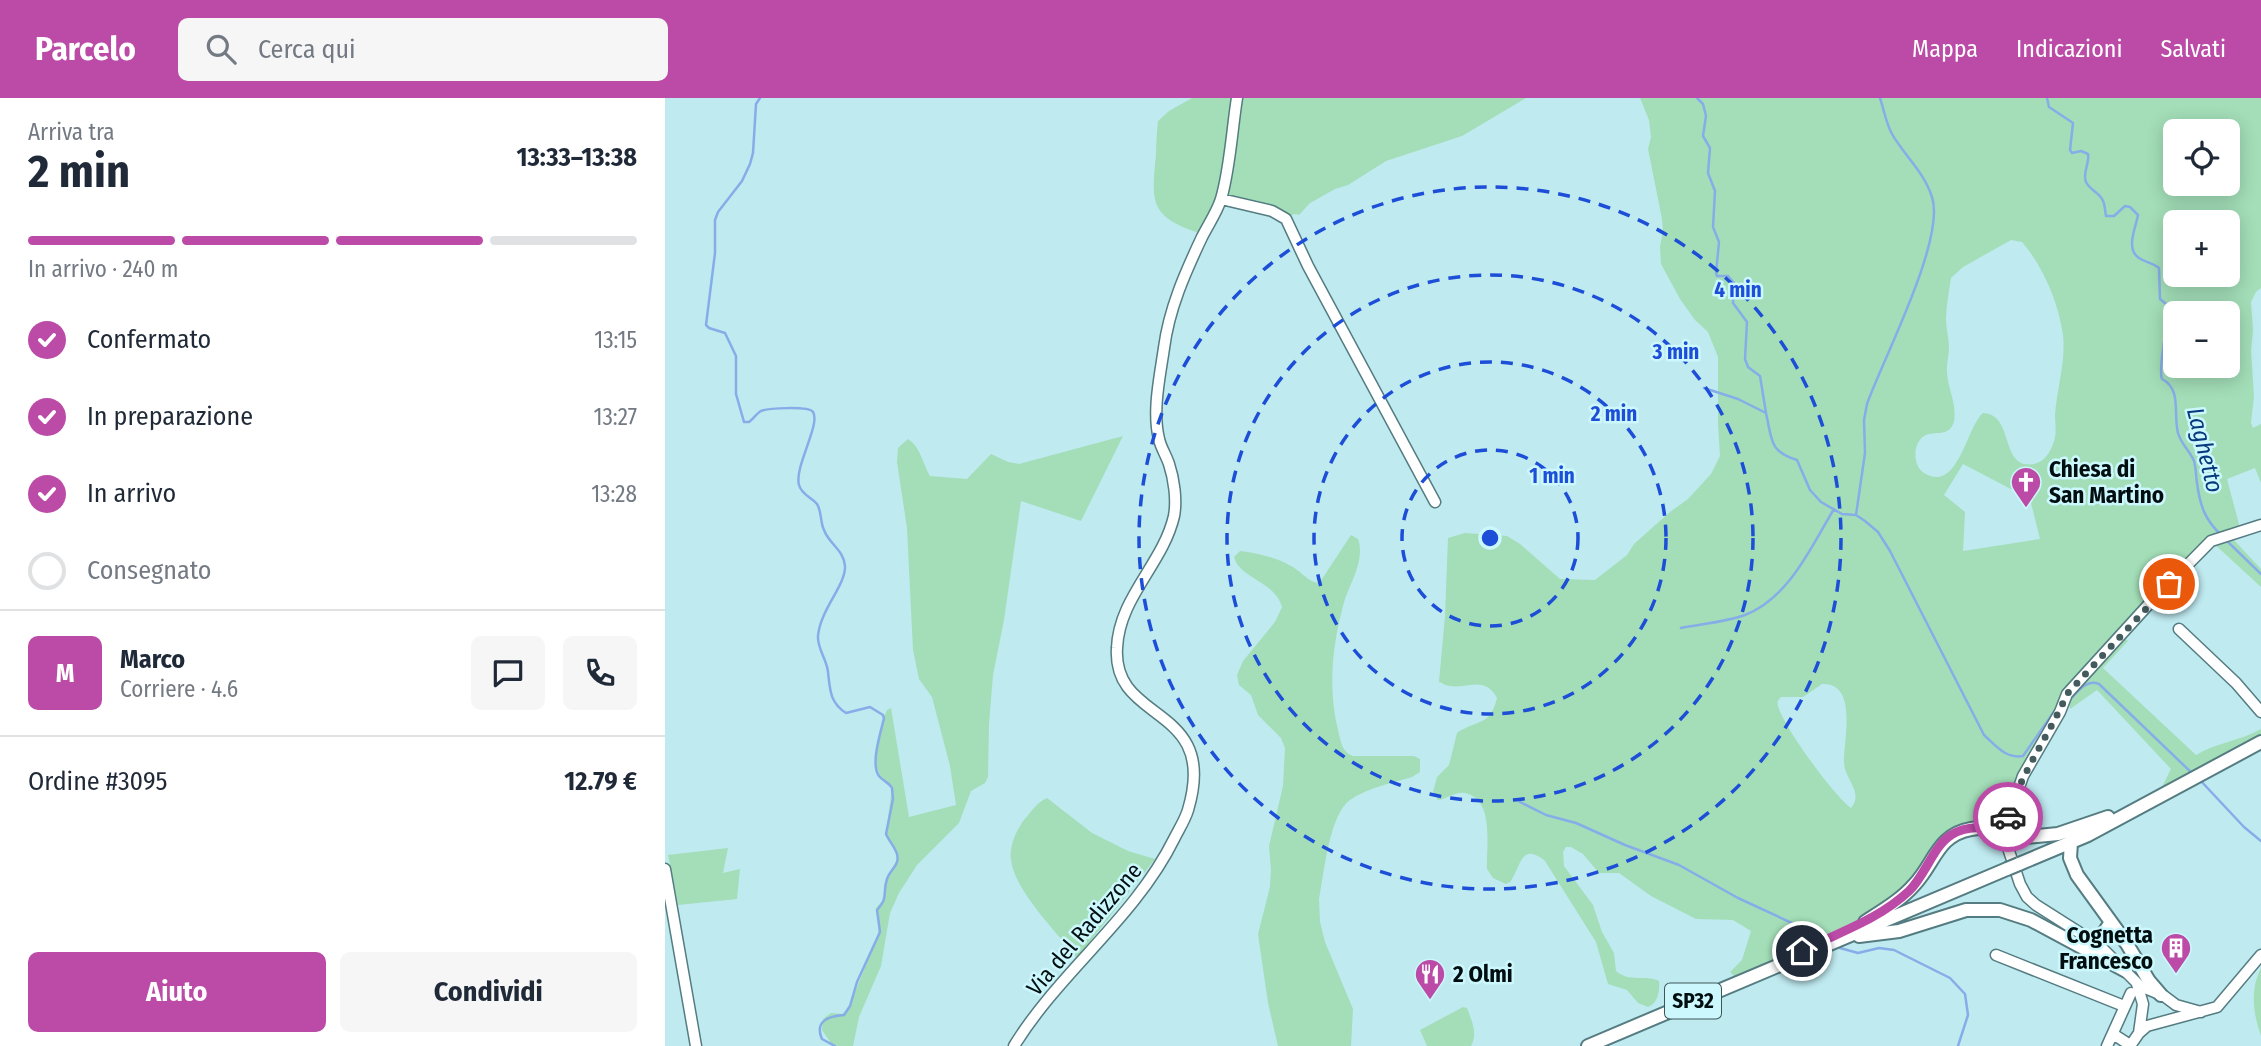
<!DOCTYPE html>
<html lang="it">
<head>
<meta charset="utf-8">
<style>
  :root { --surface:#fff; --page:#f6f6f7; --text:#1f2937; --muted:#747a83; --line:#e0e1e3; --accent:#bc4ba7 }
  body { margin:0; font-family:"Fira Sans Condensed",sans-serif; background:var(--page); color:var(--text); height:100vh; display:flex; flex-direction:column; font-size:26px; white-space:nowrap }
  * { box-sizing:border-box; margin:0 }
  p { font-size:23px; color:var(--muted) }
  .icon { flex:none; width:38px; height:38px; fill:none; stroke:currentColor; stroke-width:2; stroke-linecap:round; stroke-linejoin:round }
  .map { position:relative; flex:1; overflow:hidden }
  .drawer { display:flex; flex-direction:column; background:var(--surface); width:665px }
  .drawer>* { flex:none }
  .tools { position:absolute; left:1498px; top:21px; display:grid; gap:14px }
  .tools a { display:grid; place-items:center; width:77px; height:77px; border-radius:10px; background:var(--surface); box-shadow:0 4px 18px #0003; font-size:35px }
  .pin { position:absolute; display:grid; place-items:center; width:60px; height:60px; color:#fff; margin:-30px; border:4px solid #fff; border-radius:50%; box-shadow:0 2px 7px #0007 }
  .courier { position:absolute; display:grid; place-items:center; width:70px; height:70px; margin:-35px; border:5px solid #bc4ba7; border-radius:50%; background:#fff; color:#222; box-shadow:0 2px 9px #0007 }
  .headline em { font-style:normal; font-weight:700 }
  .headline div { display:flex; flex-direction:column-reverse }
  .headline { display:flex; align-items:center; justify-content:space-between; height:119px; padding:0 28px }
  h1 { font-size:46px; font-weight:700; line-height:52px }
  .bar { display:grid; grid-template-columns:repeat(4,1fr); gap:10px 7px; align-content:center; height:84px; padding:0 28px }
  .bar i { height:9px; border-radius:5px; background:var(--line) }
  .bar .current { background:var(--accent) }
  .bar p { grid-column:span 4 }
  .line { display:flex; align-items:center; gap:18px; padding:0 28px; border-top:2px solid var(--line) }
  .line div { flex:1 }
  .round { display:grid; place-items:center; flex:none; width:74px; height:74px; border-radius:10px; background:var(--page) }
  ol { padding:0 28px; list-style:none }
  li { display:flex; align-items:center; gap:21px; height:77px }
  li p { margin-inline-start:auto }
  li .icon { padding:7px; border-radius:50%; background:var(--accent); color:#fff; stroke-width:4 }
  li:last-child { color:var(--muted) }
  li i { width:38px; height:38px; border:4px solid var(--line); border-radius:50% }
  .action { display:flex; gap:14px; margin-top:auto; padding:14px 28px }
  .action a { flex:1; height:80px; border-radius:10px; background:var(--accent); color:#fff; font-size:28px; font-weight:700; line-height:80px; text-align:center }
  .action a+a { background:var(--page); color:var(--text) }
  header { display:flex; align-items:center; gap:42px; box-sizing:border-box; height:98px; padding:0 35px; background:var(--accent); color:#fff }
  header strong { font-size:33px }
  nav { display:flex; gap:38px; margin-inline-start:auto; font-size:24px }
  .search { width:490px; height:63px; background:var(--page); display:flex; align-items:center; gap:18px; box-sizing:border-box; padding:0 24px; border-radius:10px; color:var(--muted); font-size:26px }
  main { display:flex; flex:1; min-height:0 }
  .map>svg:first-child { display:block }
  .green { fill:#a3deb8; fill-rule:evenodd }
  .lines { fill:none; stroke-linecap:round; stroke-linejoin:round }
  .stream { stroke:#86ade8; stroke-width:2.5 }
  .minor-casing { stroke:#547c81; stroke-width:13 }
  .major-casing { stroke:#547c81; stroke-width:16 }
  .minor { stroke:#fff; stroke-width:10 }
  .major { stroke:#fff; stroke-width:12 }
  .major-bridge-casing { stroke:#547c81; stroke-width:16; stroke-linecap:butt }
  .major-bridge { stroke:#fff; stroke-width:12 }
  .done { stroke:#445b5e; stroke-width:7; stroke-dasharray:0 12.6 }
  .route { stroke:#bc4ba7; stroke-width:9 }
  .ring { fill:none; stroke:#1d4ed8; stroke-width:3.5; stroke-dasharray:12 9 }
  .labels { text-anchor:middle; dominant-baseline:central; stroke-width:5; stroke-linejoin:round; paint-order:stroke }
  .shield { fill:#ccf7fd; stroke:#3e5457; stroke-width:2 }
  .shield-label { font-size:21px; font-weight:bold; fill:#010e10 }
  .poi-label { font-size:23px; font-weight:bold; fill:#010e10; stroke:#ccf7fd; text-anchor:start }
  .street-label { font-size:23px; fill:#010e10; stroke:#ccf7fd }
  .water-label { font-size:24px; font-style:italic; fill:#06387c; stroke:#ccf7fd }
  .centre { fill:#1d4ed8; stroke:#ccf7fd; stroke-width:3.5 }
  .ring-label { font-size:21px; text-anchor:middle; font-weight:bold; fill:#1d4ed8; stroke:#ccf7fd; stroke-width:5; stroke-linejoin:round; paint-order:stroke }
</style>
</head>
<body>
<header>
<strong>Parcelo</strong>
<div class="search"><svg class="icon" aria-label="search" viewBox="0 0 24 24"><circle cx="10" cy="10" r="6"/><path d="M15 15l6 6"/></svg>Cerca qui</div>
<nav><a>Mappa</a><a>Indicazioni</a><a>Salvati</a></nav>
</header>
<main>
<section class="drawer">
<div class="headline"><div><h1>2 min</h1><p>Arriva tra</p></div><em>13:33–13:38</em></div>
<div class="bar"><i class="current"></i><i class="current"></i><i class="current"></i><i></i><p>In arrivo · 240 m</p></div>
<ol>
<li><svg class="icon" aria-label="check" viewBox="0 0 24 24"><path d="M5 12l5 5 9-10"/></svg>Confermato<p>13:15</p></li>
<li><svg class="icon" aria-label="check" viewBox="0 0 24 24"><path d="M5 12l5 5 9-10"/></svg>In preparazione<p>13:27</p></li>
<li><svg class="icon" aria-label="check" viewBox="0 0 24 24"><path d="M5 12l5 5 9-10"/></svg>In arrivo<p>13:28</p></li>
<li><i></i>Consegnato</li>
</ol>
<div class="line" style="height:126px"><b class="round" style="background:var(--accent);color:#fff">M</b><div><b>Marco</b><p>Corriere · 4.6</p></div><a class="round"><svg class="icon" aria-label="chat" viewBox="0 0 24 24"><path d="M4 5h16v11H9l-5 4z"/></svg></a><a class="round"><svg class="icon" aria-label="phone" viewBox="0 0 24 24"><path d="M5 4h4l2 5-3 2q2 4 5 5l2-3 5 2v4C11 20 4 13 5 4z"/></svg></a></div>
<div class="line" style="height:91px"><div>Ordine #3095</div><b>12.79 €</b></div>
<div class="action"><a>Aiuto</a><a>Condividi</a></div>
</section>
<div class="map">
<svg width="1596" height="948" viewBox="0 0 1596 948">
  <rect width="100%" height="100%" fill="#bfeaf0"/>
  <path class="green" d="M527,0H861L797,38L721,63L683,87L670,91L645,105L634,117L629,116L622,120L554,98L535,135C485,119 486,105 491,57C491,45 492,34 493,23L504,13Z
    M975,0H1596V190L1591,194L1586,204L1588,232L1586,253L1589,298L1586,325L1588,330L1596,326V385L1590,370L1562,381L1575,430L1549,438L1457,538L1463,543L1438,570L1531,657C1550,645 1575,643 1596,631V639L1497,689L1506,671L1432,592L1405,611L1402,597L1331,726L1297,728C1278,750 1260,774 1238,793C1208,818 1167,836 1131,850L1126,855L1069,878L1065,874L1077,862L1086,833L1068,822L1031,821L986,798L954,775H934L918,756L906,749H901L898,754L899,768L928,807L937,834L949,855L951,873C965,885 979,876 994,883C995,893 993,905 983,909L973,905L962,892L943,886L931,844L880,763C855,743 856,770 845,784L841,786L828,780L822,771C821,749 830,701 800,695C791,693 782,701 773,702L768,694L772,679L784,667L792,635C812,621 825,629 832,600C820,577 802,591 785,588C781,588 778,585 774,584L780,518L783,440L800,435L842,438L855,446L895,481L930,482L962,457L969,446L1005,414L1023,401L1046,376L1055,358L1053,326V259L1043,234L1030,222L1015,201L996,166L995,149L998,133L997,121L983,51L986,39L984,22ZM1510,33H1563V86H1510ZM1510,124H1563V177H1510ZM1346,142L1357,144C1378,168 1394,206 1398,237C1401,263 1392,290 1390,317C1390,326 1392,335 1389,343C1386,353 1380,364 1369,366C1334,372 1350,316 1318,315C1301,330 1293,396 1259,375C1248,368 1247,346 1259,338C1270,332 1285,340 1289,323C1292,306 1283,291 1282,275C1281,267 1284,258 1284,249C1284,240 1281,231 1281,222C1281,208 1284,194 1286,180L1298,169ZM1510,215H1563V268H1510ZM1298,366L1365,401L1375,441L1298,453L1300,414L1279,397ZM1157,586C1194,584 1178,645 1179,665C1180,682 1199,694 1186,710C1169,698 1118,628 1113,608C1112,602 1113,603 1116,599H1138Z
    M458,338L416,423L356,403L339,522L328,577L324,626L323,679L320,685L306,693L294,725L252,767L234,795L225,815L216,868L194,919L188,948H168L157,932L158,921L166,915L177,916L183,911L213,838L214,827L211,810L220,800L221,781L233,760L221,735L227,690C224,685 219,683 216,678C205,664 215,627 222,612L226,610L244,719L291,707L285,668L267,599L254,581L248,552L242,430L232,364L233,350L243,341C256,350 257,364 265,378L302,381L326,356L343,364L354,366Z
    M686,437L693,441C701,464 683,487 678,508C667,549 663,591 673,632C676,643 676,653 688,658H749L755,661V674L747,679C727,685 702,690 685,702C664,717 659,776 654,801L655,824L660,844L688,911L686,948H613L603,905L593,836L605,789L606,771L604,748L618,688L620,650L616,640L593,617L586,597L574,587L572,577L578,563L610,524L617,509C610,483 575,481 569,459L575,453C591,455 610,459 624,467C635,472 641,482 652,485L657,481Z
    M1568,441L1596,471V489L1546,443Z
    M382,700L427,735L463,753L490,761L412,860C393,835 350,794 346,762C344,748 351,733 359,722C366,714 371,705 382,700Z
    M63,750L58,775L75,771L72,801L13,807L3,757Z
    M1596,870V938C1588,915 1585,892 1596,870Z
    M798,909L802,910C807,924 813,935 806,948H762L755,932Z"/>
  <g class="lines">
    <path class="stream" d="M95,0L91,6L88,55L85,66L77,83L53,114L50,122V155L41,227L44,230L60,235L71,258V296L79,324H84C88,321 92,315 96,313C103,310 144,308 148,314C156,326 129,369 134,387C136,396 147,400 152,406C157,414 155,424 159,432C164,446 179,452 180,468C181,487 155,512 153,538C152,550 162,562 163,574C165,592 165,605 181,615L205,609L218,617L219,620C216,634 205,666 214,678C218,683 224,685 227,690L228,701L221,736C224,743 230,749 232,756C235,768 225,771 222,781C217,796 224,799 212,812L215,834L192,884L185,908L179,917C164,918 149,923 157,941L170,948
      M1032,0L1038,6L1041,18L1038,38L1045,50L1043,75L1050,93L1048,129L1054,144L1051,175L1052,178H1063L1069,185L1068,205L1082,224L1080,261L1083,269L1095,278L1101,315L1073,301L1039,290
      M1382,0L1384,9L1408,25L1405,52L1407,55L1416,53L1423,56C1425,66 1417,74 1421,84C1425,92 1433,94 1437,101C1440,105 1440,113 1441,118H1449L1460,108L1465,109L1473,117C1471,129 1460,151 1474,160C1481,165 1487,164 1494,170L1495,201L1512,215
      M1510,226L1504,224C1500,229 1494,275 1497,281C1517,291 1508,316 1513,335C1516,346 1525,353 1529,363C1531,370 1531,378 1532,385C1535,408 1540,422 1557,438
      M1101,315C1107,341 1104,354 1132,362L1145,392L1156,404L1177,416L1191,417L1200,423L1213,434L1225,453L1319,637C1331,648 1341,661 1358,658L1393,608
      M1191,417L1200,355L1199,322L1202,306C1218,261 1281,141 1267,99C1259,74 1239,57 1227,36C1221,25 1219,12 1215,0
      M1561,442L1596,476
      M1016,530C1037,526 1060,524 1080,517C1124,500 1146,449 1169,411
      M1405,602C1413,593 1421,581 1434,586L1529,677
      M1534,681L1579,729L1596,743
      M855,704L881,717L911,725L960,747L1014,767L1073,800L1155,838
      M1175,850L1193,855L1214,850L1229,852L1285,880L1300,896L1303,917L1293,948"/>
    <g class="minor-casing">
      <path id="minor" d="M556,101L607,113L621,121L643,168L770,404
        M1514,531L1571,585L1596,614
        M0,771L31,948
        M1331,857L1459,908
        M1472,886L1478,906L1474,935
        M1536,914L1511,907L1499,898L1475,888L1434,847L1371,807L1362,799L1355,786L1338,735L1358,678L1395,614L1402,596L1484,506L1546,443L1596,427
        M1448,936L1465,947
        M349,948C395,873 470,820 509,741C514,731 520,722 523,712C555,605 447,627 452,550C454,499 498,466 509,418C512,402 509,381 504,366C501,357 496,350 494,341C487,313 495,278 499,250C504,211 520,175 537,139C543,127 552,114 556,101C565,71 567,31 572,0
        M1442,948L1466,895
        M1465,948L1474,935L1482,928L1552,909L1596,857"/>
    </g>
    <g class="major-casing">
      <path id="major" d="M1341,741L1393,736L1443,719
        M1406,744L1405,760L1412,777L1462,846L1484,883L1496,897
        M1354,766L1423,737L1596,644
        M1200,824C1217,813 1236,802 1249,787C1270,765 1272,737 1306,731C1317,729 1328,730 1338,735
        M1194,838L1234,833L1301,812H1335L1366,822L1461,873
        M1432,845L1446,824
        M923,948L1342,771"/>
    </g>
    <use href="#minor" class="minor"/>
    <use href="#major" class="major"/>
    <g class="major-bridge-casing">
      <path id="major-bridge" d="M1342,771L1354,766"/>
    </g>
    <use href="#major-bridge" class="major-bridge"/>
  </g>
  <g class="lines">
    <path class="done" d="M1343,719C1356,674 1384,638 1402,596L1504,486"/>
    <path class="route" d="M1137,853C1174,834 1213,822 1244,793C1260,778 1269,747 1286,737C1300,728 1324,727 1338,735L1343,719"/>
  </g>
  <g class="ring">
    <circle cx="825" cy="440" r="88"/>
    <circle cx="825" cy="440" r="176"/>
    <circle cx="825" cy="440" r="263"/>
    <circle cx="825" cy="440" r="351"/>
  </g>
  <defs>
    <g id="church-pin" transform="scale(1.575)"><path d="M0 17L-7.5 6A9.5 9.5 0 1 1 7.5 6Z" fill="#bc4ba7" stroke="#ccf7fd"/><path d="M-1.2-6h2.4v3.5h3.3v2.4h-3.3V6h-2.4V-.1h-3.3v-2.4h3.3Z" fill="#fff"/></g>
    <g id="building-pin" transform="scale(1.575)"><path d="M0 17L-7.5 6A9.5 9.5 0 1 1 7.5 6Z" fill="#bc4ba7" stroke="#ccf7fd"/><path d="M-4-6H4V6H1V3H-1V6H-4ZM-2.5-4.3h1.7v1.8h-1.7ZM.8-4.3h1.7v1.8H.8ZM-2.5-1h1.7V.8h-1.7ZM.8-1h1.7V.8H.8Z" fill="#fff"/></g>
    <g id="restaurant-pin" transform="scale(1.575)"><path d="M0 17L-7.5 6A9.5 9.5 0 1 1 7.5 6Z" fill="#bc4ba7" stroke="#ccf7fd"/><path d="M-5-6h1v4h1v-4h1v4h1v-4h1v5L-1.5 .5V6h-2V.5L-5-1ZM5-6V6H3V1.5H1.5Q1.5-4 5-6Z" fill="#fff"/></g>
  </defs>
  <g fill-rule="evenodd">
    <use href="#church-pin" x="1361" y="384"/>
    <use href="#building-pin" x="1511" y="850"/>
    <use href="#restaurant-pin" x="765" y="876"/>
  </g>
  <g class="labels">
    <rect class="shield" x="1000" y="885.5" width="56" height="35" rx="5"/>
    <g class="shield-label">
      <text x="1028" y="903">SP32</text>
    </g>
    <g class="poi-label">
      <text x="1384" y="371">Chiesa di<tspan x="1384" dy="26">San Martino</tspan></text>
      <text x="1488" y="837" text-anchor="end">Cognetta<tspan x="1488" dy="26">Francesco</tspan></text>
      <text x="788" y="876">2 Olmi</text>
    </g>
    <g class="street-label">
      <text transform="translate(419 831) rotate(-50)">Via del Radizzone</text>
    </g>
    <g class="water-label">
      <text transform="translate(1540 352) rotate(76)">Laghetto</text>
    </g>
  </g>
  <circle cx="825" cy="440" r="10" class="centre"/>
  <g class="ring-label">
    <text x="1073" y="199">4 min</text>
    <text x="1011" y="261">3 min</text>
    <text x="949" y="323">2 min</text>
    <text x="887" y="385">1 min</text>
  </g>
</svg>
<div class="tools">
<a><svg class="icon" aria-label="locate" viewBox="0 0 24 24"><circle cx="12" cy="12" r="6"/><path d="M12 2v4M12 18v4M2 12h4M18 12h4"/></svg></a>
<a>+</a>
<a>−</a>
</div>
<div class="pin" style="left:1504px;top:486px;background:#ea580c"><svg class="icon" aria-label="bag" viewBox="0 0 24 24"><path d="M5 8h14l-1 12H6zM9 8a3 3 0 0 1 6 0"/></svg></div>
<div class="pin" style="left:1137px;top:853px;background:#1f2937"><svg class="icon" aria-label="home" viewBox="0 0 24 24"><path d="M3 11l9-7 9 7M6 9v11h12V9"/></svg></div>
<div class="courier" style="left:1343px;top:719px"><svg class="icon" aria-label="car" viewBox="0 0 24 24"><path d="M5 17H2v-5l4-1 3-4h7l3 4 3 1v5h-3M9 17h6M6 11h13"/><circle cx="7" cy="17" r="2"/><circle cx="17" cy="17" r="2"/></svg></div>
</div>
</main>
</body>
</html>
